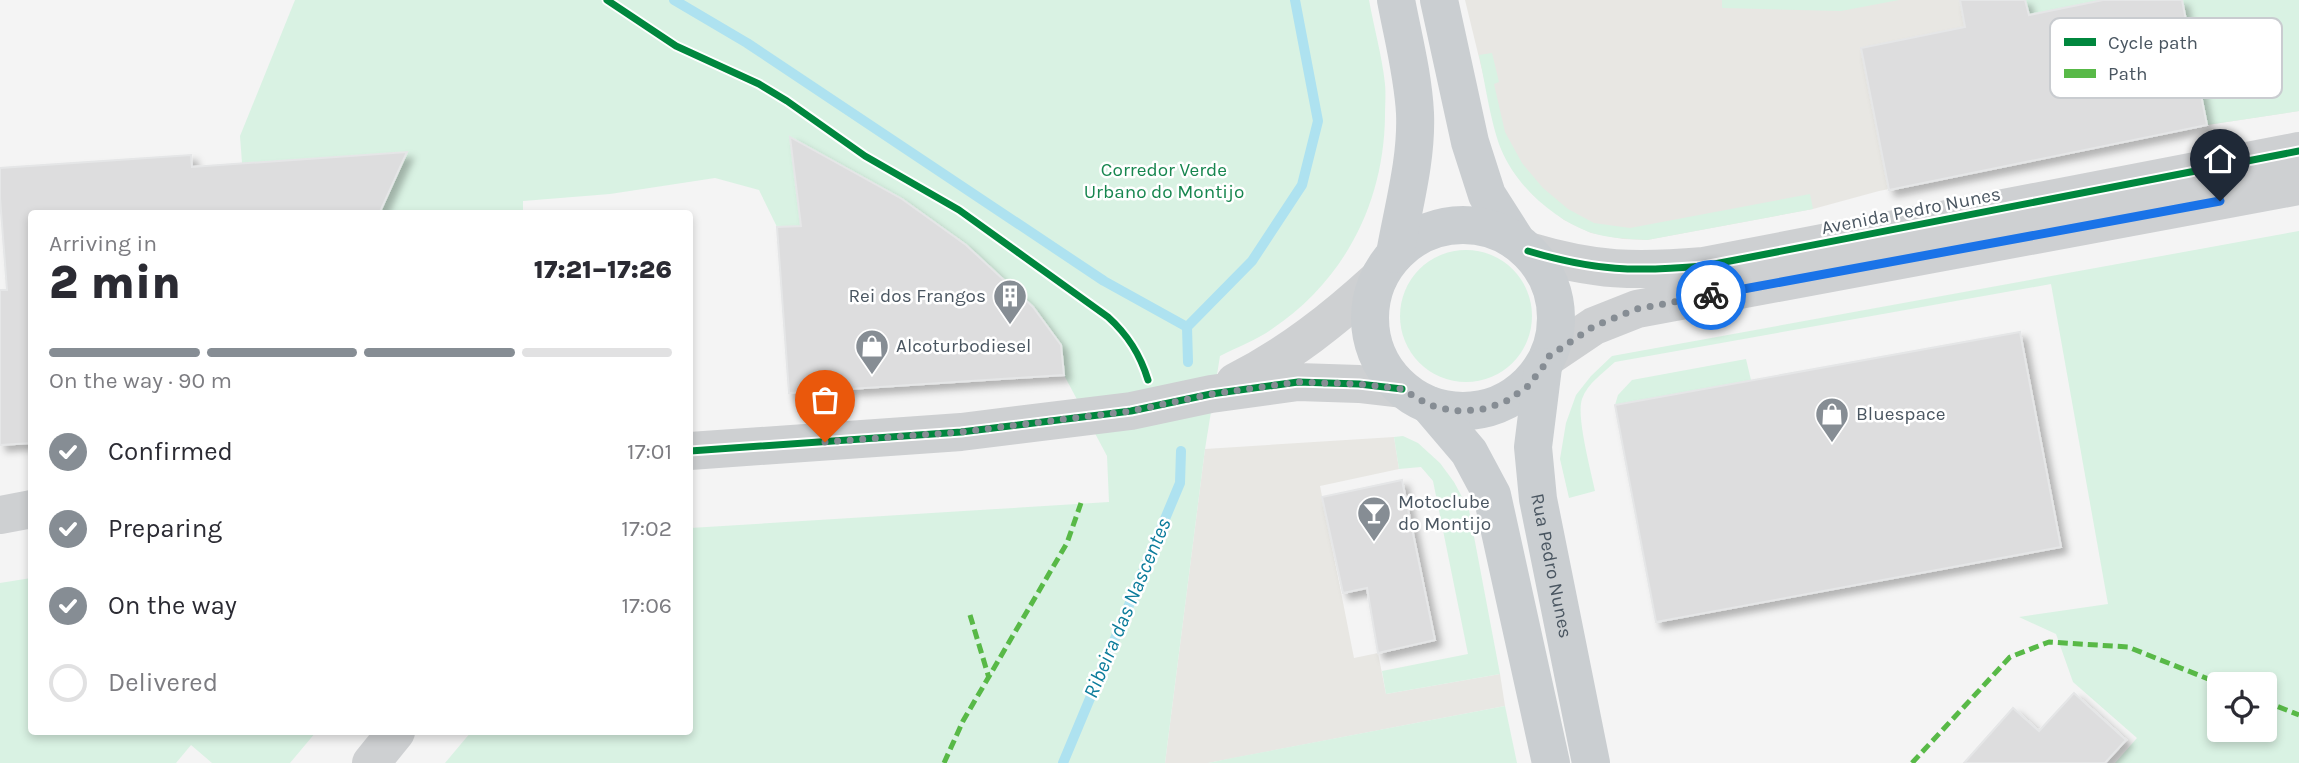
<!DOCTYPE html>
<html lang="en">
<head>
<meta charset="utf-8">
<style>
  :root { --surface:#fff; --page:#f2f2f3; --text:#2b2b33; --muted:#7c7c81; --line:#e1e1e2; --accent:#868d94 }
  body { margin:0; font-family:Karla,sans-serif; background:var(--page); color:var(--text); height:100vh; display:flex; flex-direction:column; font-size:26px; white-space:nowrap }
  * { box-sizing:border-box; margin:0 }
  p { font-size:23px; color:var(--muted) }
  .icon { flex:none; width:38px; height:38px; fill:none; stroke:currentColor; stroke-width:2; stroke-linecap:round; stroke-linejoin:round }
  .map { position:relative; flex:1; overflow:hidden }
  .sheet { position:absolute; left:28px; top:210px; width:665px; height:525px; display:flex; flex-direction:column; background:var(--surface); border-radius:7px; box-shadow:0 4px 10px #0003 }
  .sheet>* { flex:none }
  .tools { position:absolute; left:2207px; top:672px; display:grid; gap:14px }
  .tools a { display:grid; place-items:center; width:70px; height:70px; border-radius:7px; background:var(--surface); box-shadow:0 4px 10px #0003; font-size:35px }
  .pin { position:absolute; display:grid; place-items:center; width:60px; height:60px; color:#fff; margin:-72px -30px; border-radius:50% 50% 50% 0; rotate:-45deg; box-shadow:0 0 7px #0007 }
  .pin .icon { rotate:45deg }
  .courier { position:absolute; display:grid; place-items:center; width:70px; height:70px; margin:-35px; border:5px solid #1a73e8; border-radius:50%; background:#fff; color:#222; box-shadow:0 2px 9px #0007 }
  .head em { font-style:normal; font-weight:800 }
  .head div { display:flex; flex-direction:column-reverse }
  .head { display:flex; align-items:center; justify-content:space-between; height:119px; padding:0 21px }
  h1 { font-size:46px; font-weight:800; line-height:52px }
  .bar { display:grid; grid-template-columns:repeat(4,1fr); gap:10px 7px; align-content:center; height:84px; padding:0 21px }
  .bar i { height:9px; border-radius:5px; background:var(--line) }
  .bar .active { background:var(--accent) }
  .bar p { grid-column:span 4 }
  ol { padding:0 21px; list-style:none }
  li { display:flex; align-items:center; gap:21px; height:77px }
  li p { margin-inline-start:auto }
  li .icon { padding:7px; border-radius:50%; background:var(--accent); color:#fff; stroke-width:4 }
  li:last-child { color:var(--muted) }
  li i { width:38px; height:38px; border:4px solid var(--line); border-radius:50% }
  .map>svg:first-child { display:block }
  .commercial { fill:#e8e7e3 }
  .green { fill:#d9f2e3; fill-rule:evenodd }
  .lines { fill:none; stroke-linecap:round; stroke-linejoin:round }
  .stream { stroke:#aee2f0; stroke-width:10 }
  .building { fill:#ddddde; stroke:#e5e6e7; stroke-width:2; filter:url(#shadow) }
  .minor { stroke:#ced0d2; stroke-width:38 }
  .major { stroke:#caced1; stroke-width:38 }
  .quiet { stroke:#58b947; stroke-width:5; stroke-dasharray:10 5; stroke-linecap:butt }
  .cycleway-casing { stroke:#fff; stroke-width:11 }
  .cycleway { stroke:#00873e; stroke-width:7 }
  .done { stroke:#868d94; stroke-width:7; stroke-dasharray:0 12.6 }
  .route { stroke:#1a73e8; stroke-width:9 }
  .labels { text-anchor:middle; dominant-baseline:central; stroke-width:5; stroke-linejoin:round; paint-order:stroke }
  .park-label { font-size:19px; fill:#17864f; stroke:#fff }
  .street-label { font-size:19px; fill:#4a5661; stroke:#fff }
  .poi-label { font-size:19px; fill:#4a5661; stroke:#fff; text-anchor:start }
  .water-label { font-size:21px; font-style:italic; fill:#0c7c9b; stroke:#fff }
  .key { fill:#fff; stroke:#c9ccd0; stroke-width:2 }
  .key-label { font-size:19px; fill:#4a5661 }
</style>
</head>
<body>
<div class="map">
<svg width="2299" height="763" viewBox="0 0 2299 763">
  <defs>
    <filter id="shadow"><feDropShadow dx="6" dy="6" stdDeviation="3.5" flood-color="#0004"/></filter>
  </defs>
  <rect width="100%" height="100%" fill="#f4f4f4"/>
  <path class="commercial" d="M1465,0H2235L2299,111L2207,125L1879,191L1813,209L1647,240L1623,239L1591,233L1564,220L1533,195L1513,171L1501,148Z
    M1394,437L1399,469L1320,486L1354,658L1378,653L1386,694L1500,674L1505,706L1208,763H1165L1205,449Z"/>
  <path class="green" d="M295,0H1369C1374,28 1382,56 1385,84C1386,94 1385,106 1385,116C1384,202 1345,280 1272,329C1257,340 1237,347 1220,356L1205,449L1165,763H445L471,732H690V528L1109,502L1107,456L1064,375L1061,345L1033,307L966,244L902,199L790,138L801,226L777,227L759,190L715,178L610,194L523,201V213H379L406,152L242,163L240,136Z
    M1722,0H1899L1841,11L1722,8Z
    M2025,0H2103L2029,15Z
    M2182,0H2299V111L2207,125Z
    M1492,53L1499,82L1494,84L1505,132L1522,163L1543,188L1568,209L1594,223L1630,228L1810,194L1813,209L1647,240C1628,239 1607,238 1589,232C1553,218 1516,186 1501,149C1491,124 1485,83 1479,55Z
    M2299,231V763H2115L2137,738L2073,682L2056,634L2019,617L2108,604L2051,284L1615,362C1604,372 1587,384 1582,399C1576,416 1591,471 1595,491L1569,498L1560,459L1566,423L1576,395L1591,376L1612,356ZM2219,684H2264V730H2219Z
    M1400 316a66 66 0 1 1 132 0a66 66 0 1 1-132 0Z
    M1746,359L1751,380L1615,405L1618,395L1632,380Z
    M1403,436L1418,443L1440,463L1454,482L1469,510L1500,674L1386,694L1382,671L1468,654L1433,481L1421,467L1399,469L1394,437Z
    M31,578L32,732H316L290,763H212L191,745L176,763H0V583Z
    M1505,706L1517,763H1208L1232,758Z"/>
  <g class="lines">
    <path class="stream" d="M674,0L747,43L1104,281L1187,327
      M1188,362L1187,327L1252,261L1302,185L1318,121L1295,0
      M1063,763L1180,483L1181,451"/>
  </g>
  <path class="building" d="M1960,0H2025L2029,15L2103,0H2182L2207,125L1889,190L1861,48L1965,27Z
    M790,137L902,199L966,245L1033,307L1061,345L1064,375L789,393L777,227L801,226Z
    M407,152L379,214H32V443L0,445V290H7L0,198V168L191,155L192,167Z
    M2020,332L2061,547L1656,622L1615,405Z
    M1402,480L1435,640L1378,653L1367,588L1343,593L1322,497Z
    M2074,693L2126,740L2105,763H1964L2013,708L2039,731Z"/>
  <g class="lines">
    <path class="minor" d="M1528,251C1595,271 1635,272 1704,266L2299,151
      M1548,357L1594,326L1637,309L2299,186
      M1235,382C1289,355 1334,319 1378,279
      M690,451L961,432L1131,411L1211,394L1298,382L1359,384L1402,389
      M0,515L32,509
      M371,763L396,732"/>
    <g class="major">
      <path d="M1439,0L1470,142L1487,195L1517,242"/>
      <circle cx="1463" cy="318" r="93"/>
      <path d="M1395,254C1403,208 1417,160 1415,113C1413,75 1403,37 1396,0"/>
      <path id="s1" d="M1543,367L1533,447L1538,499L1591,763"/>
      <path d="M1429,405L1469,452L1492,495L1551,763"/>
    </g>
    <path class="quiet" d="M970,615L989,678
      M2264,701L2299,715
      M944,763L963,721L1067,543L1081,503
      M1912,763L2010,657L2049,642L2128,647L2221,684"/>
    <g class="cycleway-casing">
      <path id="cycleway" d="M607,0L676,46L759,84L787,101L865,156L959,210L1108,317C1128,335 1140,354 1148,380
        M1528,251C1595,271 1635,272 1704,266L2299,151
        M690,451L961,432L1131,411L1211,394L1298,382L1359,384L1402,389"/>
    </g>
    <use href="#cycleway" class="cycleway"/>
  </g>
  <g class="lines">
    <path class="done" d="M825,442L961,432L1131,411L1212,394L1298,382L1359,384L1402,389L1429,405L1454,411L1480,410L1505,402L1527,387L1543,367L1548,357L1594,326L1637,309L1711,295"/>
    <path class="route" d="M1711,295L2220,201"/>
  </g>
  <defs>
    <g id="building-pin" transform="scale(1.75)"><path d="M0 17L-7.5 6A9.5 9.5 0 1 1 7.5 6Z" fill="#868d94" stroke="#fff"/><path d="M-4-6H4V6H1V3H-1V6H-4ZM-2.5-4.3h1.7v1.8h-1.7ZM.8-4.3h1.7v1.8H.8ZM-2.5-1h1.7V.8h-1.7ZM.8-1h1.7V.8H.8Z" fill="#fff"/></g>
    <g id="shop-pin" transform="scale(1.75)"><path d="M0 17L-7.5 6A9.5 9.5 0 1 1 7.5 6Z" fill="#868d94" stroke="#fff"/><path d="M-5-2.5h2.3a2.7 3.5 0 0 1 5.4 0H5L5.5 6h-11ZM-1.5-2.5h3a1.5 2.3 0 0 0-3 0Z" fill="#fff"/></g>
    <g id="bar-pin" transform="scale(1.75)"><path d="M0 17L-7.5 6A9.5 9.5 0 1 1 7.5 6Z" fill="#868d94" stroke="#fff"/><path d="M-6-5H6L.8 .8V4.5H3.5V6h-7V4.5H-.8V.8Z" fill="#fff"/></g>
  </defs>
  <g fill-rule="evenodd">
    <use href="#building-pin" x="1010" y="296"/>
    <use href="#shop-pin" x="872" y="346"/>
    <use href="#shop-pin" x="1832" y="414"/>
    <use href="#bar-pin" x="1374" y="513"/>
  </g>
  <g class="labels">
    <g class="park-label">
      <text x="1164" y="170">Corredor Verde<tspan x="1164" dy="22">Urbano do Montijo</tspan></text>
    </g>
    <g class="street-label">
      <text transform="translate(1911 211) rotate(-11)">Avenida Pedro Nunes</text>
      <text stroke="none"><textPath href="#s1" startOffset="201">Rua Pedro Nunes</textPath></text>
    </g>
    <g class="poi-label">
      <text x="986" y="296" text-anchor="end">Rei dos Frangos</text>
      <text x="896" y="346">Alcoturbodiesel</text>
      <text x="1856" y="414">Bluespace</text>
      <text x="1398" y="502">Motoclube<tspan x="1398" dy="22">do Montijo</tspan></text>
    </g>
    <g class="water-label">
      <text transform="translate(1127 608) rotate(-67)">Ribeira das Nascentes</text>
    </g>
  </g>
  <rect x="2050" y="18" width="232" height="80" rx="10" class="key"/>
  <rect x="2064" y="38" width="32" height="8" fill="#00873e"/>
  <rect x="2064" y="69" width="32" height="9" fill="#58b947"/>
  <g class="key-label">
    <text x="2108" y="49">Cycle path</text>
    <text x="2108" y="80">Path</text>
  </g>
</svg>
<div class="tools">
<a><svg class="icon" aria-label="locate" viewBox="0 0 24 24"><circle cx="12" cy="12" r="6"/><path d="M12 2v4M12 18v4M2 12h4M18 12h4"/></svg></a>
</div>
<div class="pin" style="left:825px;top:442px;background:#ea580c"><svg class="icon" aria-label="bag" viewBox="0 0 24 24"><path d="M5 8h14l-1 12H6zM9 8a3 3 0 0 1 6 0"/></svg></div>
<div class="pin" style="left:2220px;top:201px;background:#1f2937"><svg class="icon" aria-label="home" viewBox="0 0 24 24"><path d="M3 11l9-7 9 7M6 9v11h12V9"/></svg></div>
<div class="courier" style="left:1711px;top:295px"><svg class="icon" aria-label="bike" viewBox="0 0 24 24"><circle cx="6" cy="16" r="4"/><circle cx="18" cy="16" r="4"/><path d="M6 16l4-8h5l3 8M10 8l3 8H6M13 5h3"/></svg></div>
<section class="sheet">
<div class="head"><div><h1>2 min</h1><p>Arriving in</p></div><em>17:21–17:26</em></div>
<div class="bar"><i class="active"></i><i class="active"></i><i class="active"></i><i></i><p>On the way · 90 m</p></div>
<ol>
<li><svg class="icon" aria-label="check" viewBox="0 0 24 24"><path d="M5 12l5 5 9-10"/></svg>Confirmed<p>17:01</p></li>
<li><svg class="icon" aria-label="check" viewBox="0 0 24 24"><path d="M5 12l5 5 9-10"/></svg>Preparing<p>17:02</p></li>
<li><svg class="icon" aria-label="check" viewBox="0 0 24 24"><path d="M5 12l5 5 9-10"/></svg>On the way<p>17:06</p></li>
<li><i></i>Delivered</li>
</ol>
</section>
</div>
</body>
</html>
